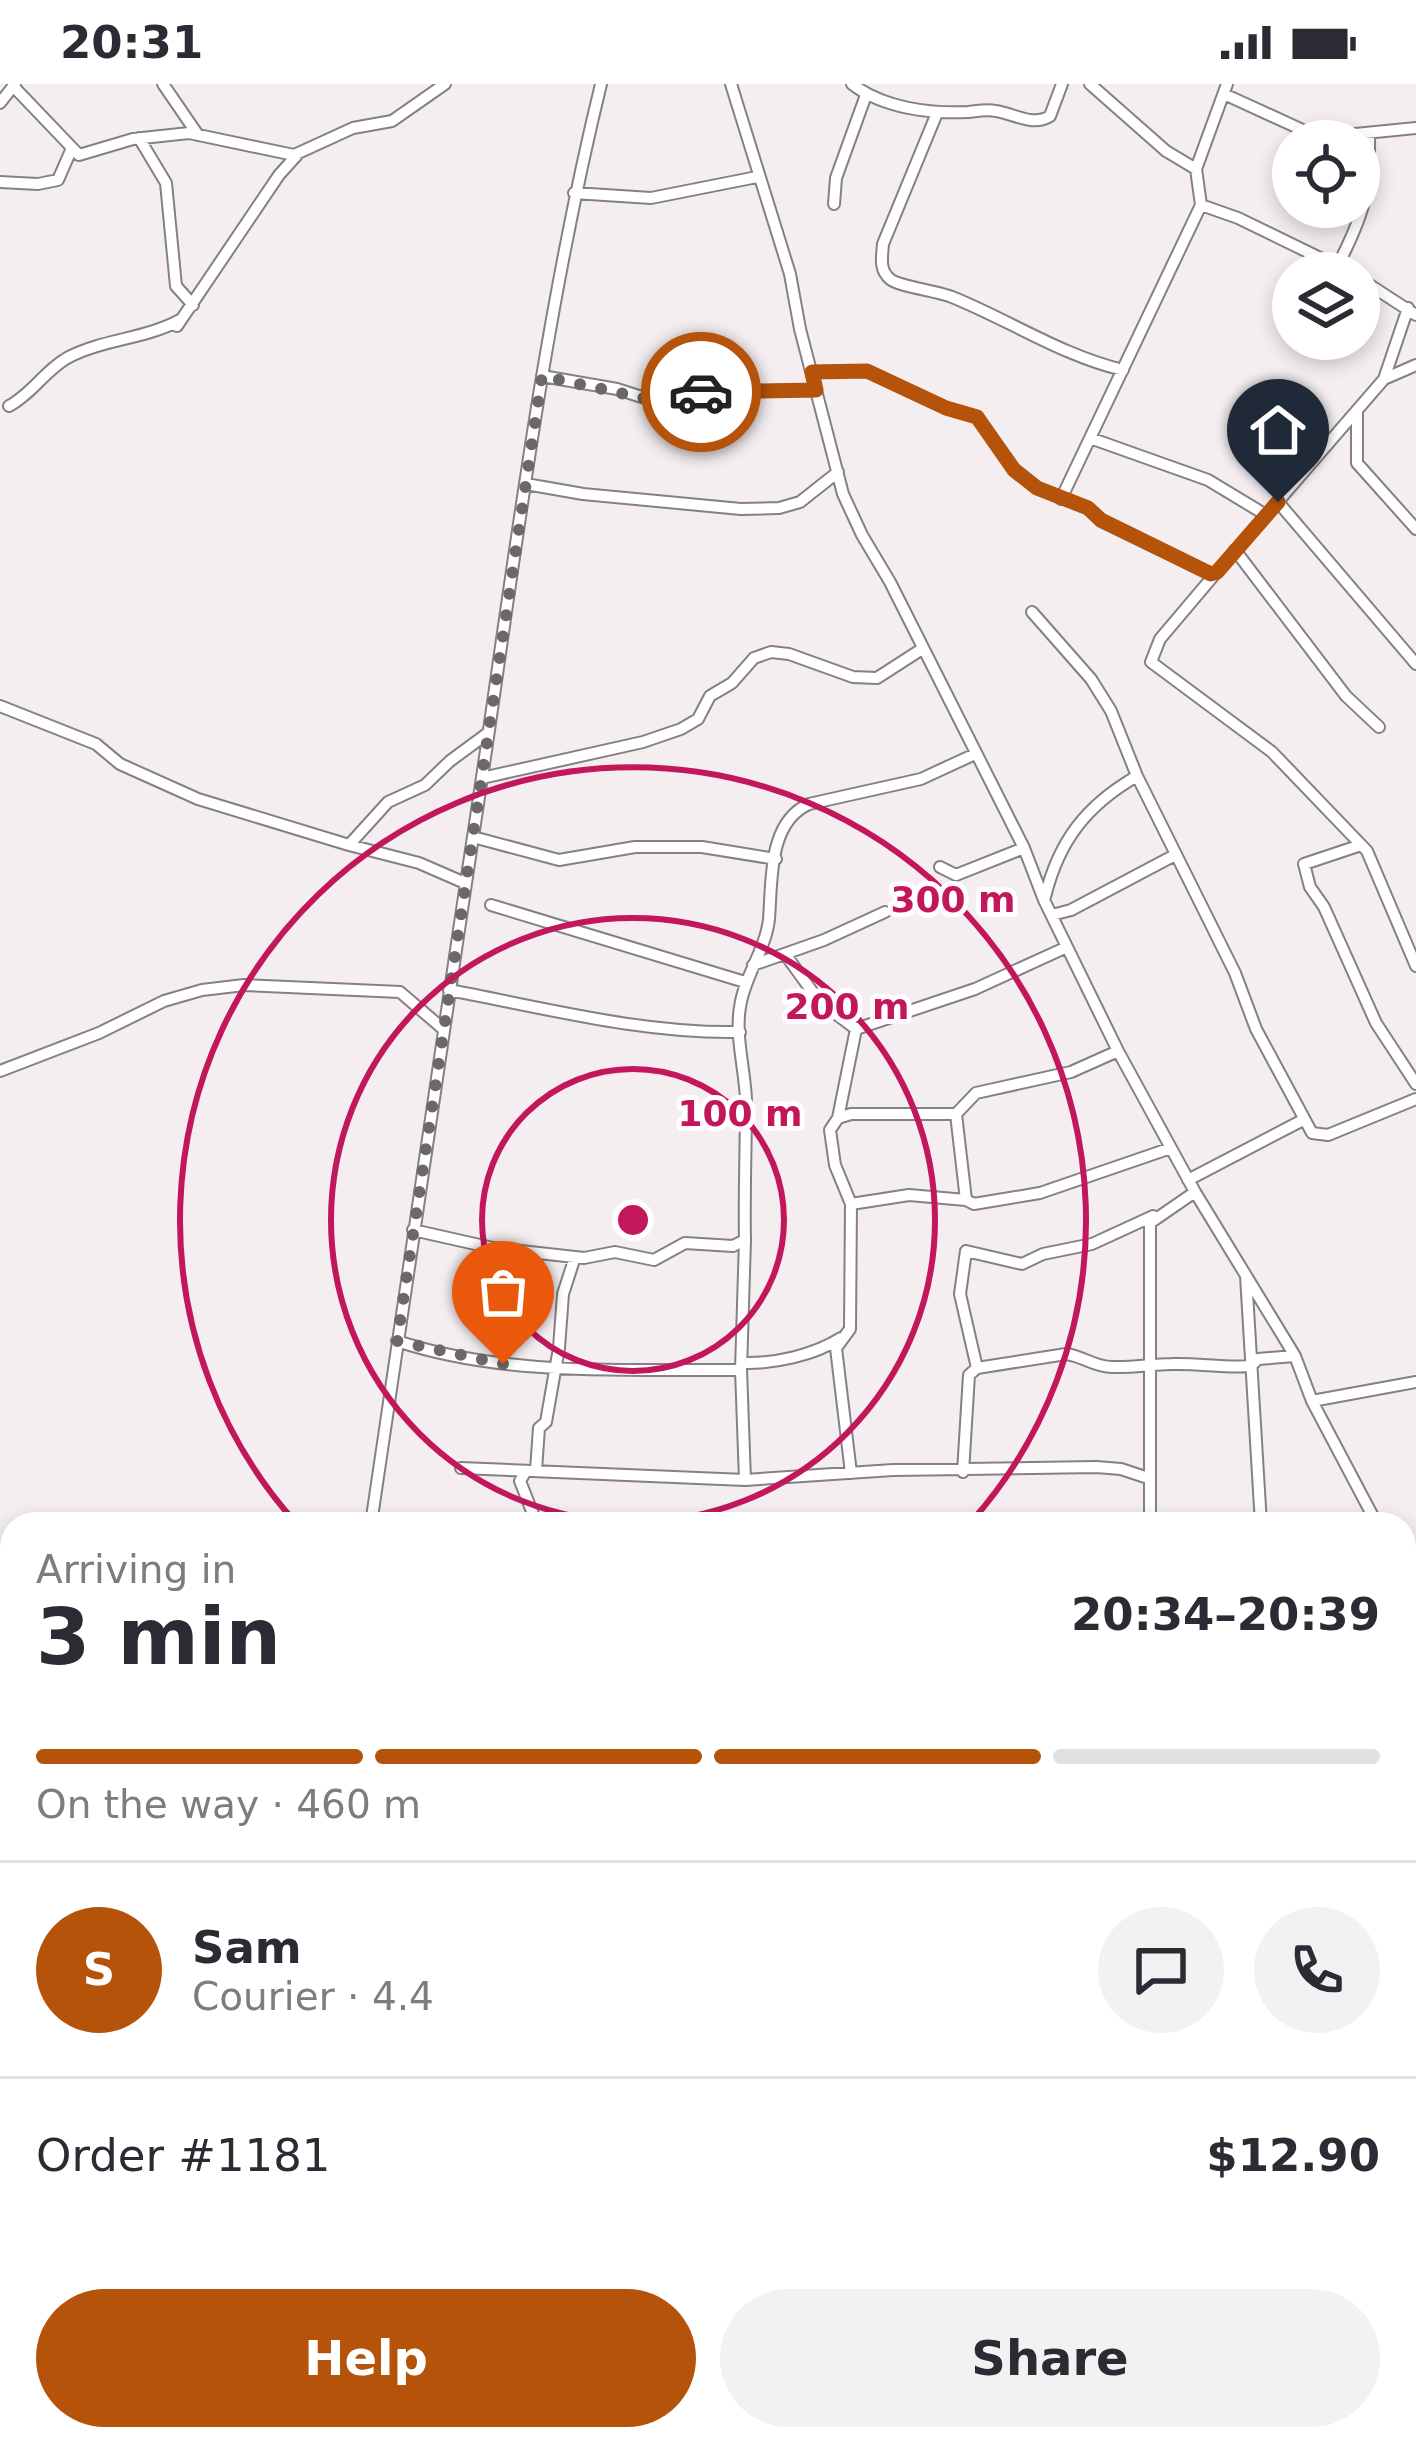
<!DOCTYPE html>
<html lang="en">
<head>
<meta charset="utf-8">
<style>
  :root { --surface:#fff; --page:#f2f2f3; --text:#2b2b33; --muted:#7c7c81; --line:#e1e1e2; --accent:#b45309 }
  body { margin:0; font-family:"DejaVu Sans",sans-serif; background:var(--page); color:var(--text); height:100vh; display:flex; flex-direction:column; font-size:45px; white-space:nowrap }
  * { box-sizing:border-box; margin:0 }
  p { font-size:39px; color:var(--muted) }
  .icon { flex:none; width:66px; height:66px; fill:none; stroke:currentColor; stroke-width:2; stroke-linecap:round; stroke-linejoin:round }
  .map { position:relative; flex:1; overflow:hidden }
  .sheet { position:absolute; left:0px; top:1428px; width:1416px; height:939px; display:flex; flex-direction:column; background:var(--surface); border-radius:36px 36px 0 0; box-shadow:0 6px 18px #0003 }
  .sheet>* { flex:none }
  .buttons { position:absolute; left:1272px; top:36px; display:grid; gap:24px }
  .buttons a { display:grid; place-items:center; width:108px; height:108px; border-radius:50%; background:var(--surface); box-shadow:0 6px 18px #0003; font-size:60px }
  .pin { position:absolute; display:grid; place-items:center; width:102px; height:102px; color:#fff; margin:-123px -51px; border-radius:50% 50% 50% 0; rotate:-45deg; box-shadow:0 0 12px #0007 }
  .pin .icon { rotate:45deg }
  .courier { position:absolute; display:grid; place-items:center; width:120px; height:120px; margin:-60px; border:9px solid #b45309; border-radius:50%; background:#fff; color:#222; box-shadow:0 3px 15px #0007 }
  .headline em { font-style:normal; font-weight:800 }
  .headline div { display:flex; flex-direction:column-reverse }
  .headline { display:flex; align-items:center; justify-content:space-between; height:204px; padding:0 36px }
  h1 { font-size:78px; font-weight:800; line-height:90px }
  .bar { display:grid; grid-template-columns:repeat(4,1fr); gap:18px 12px; align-content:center; height:144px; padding:0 36px }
  .bar i { height:15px; border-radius:9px; background:var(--line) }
  .bar .active { background:var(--accent) }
  .bar p { grid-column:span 4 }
  .line { display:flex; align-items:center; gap:30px; padding:0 36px; border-top:3px solid var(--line) }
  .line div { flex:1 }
  .round { display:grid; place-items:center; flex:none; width:126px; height:126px; border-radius:63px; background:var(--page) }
  .action { display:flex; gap:24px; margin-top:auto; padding:24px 36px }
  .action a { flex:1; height:138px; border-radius:72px; background:var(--accent); color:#fff; font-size:48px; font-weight:800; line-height:138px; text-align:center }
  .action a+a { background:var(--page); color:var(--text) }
  .status { display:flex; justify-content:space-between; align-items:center; height:84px; padding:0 60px; background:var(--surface); direction:ltr }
  .status svg { height:33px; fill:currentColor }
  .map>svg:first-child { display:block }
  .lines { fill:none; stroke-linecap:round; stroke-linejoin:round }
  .minor-casing { stroke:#858083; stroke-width:14 }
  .minor { stroke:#fff; stroke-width:10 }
  .done { stroke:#6c686a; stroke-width:12; stroke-dasharray:0 21.6 }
  .route { stroke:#b45309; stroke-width:15 }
  .ring { fill:none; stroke:#c2185b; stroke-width:6 }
  .centre { fill:#c2185b; stroke:#fffdfe; stroke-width:6 }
  .ring-label { font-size:36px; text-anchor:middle; font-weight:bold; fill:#c2185b; stroke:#fffdfe; stroke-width:10; stroke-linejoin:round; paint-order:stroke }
</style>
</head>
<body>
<div class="status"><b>20:31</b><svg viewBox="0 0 49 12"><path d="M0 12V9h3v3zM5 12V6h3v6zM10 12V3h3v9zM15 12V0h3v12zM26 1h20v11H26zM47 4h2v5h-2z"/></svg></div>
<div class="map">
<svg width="1416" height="2366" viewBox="0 0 1416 2366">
  <rect width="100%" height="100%" fill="#f4eef1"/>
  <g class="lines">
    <g class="minor-casing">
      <path id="minor" d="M163,0L198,51
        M731,0L790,190L800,245L843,410L862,451L890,498L1024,764L1044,816L1118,967L1195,1108L1295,1272L1312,1317L1377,1440
        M852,0C883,24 930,30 968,28C978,27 986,25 996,27C1015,30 1033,43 1050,32L1062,0
        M1090,0L1166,67L1196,85
        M1227,0L1196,85L1201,121L1238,134L1351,189
        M13,2L79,71L133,55L189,49L294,71L353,44L392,37L445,0
        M1224,10L1307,48L1325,53L1416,44
        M0,19L15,0
        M937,29L883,160C882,173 879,186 890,195C897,202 937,207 952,213C1009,236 1063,272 1123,286
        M139,54L166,99L176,202L193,221
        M0,98L38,100L58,96L72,64
        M574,109L651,114L757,93
        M834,120L836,94L866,11
        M1338,181C1365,128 1370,109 1369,49
        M1359,194L1416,231
        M177,242L279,91L297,71
        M812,288L867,287L946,324L977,333L1014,385L1037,404L1088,424L1101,437L1211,490L1217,488L1384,295L1416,281
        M542,292L617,305L648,315L693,308L816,306
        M1384,295L1408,224
        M9,322C32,310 46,285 69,273C104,255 145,255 180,236
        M1357,328V379L1416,445
        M1090,354L1208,396L1266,431
        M526,400L583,410L741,425L779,424L800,418L838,388
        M1061,415L1201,121
        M1278,418L1416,580
        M1235,466L1346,612L1379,643
        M1215,490L1160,555L1151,578L1272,668L1367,767L1416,882
        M1032,528L1091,595L1111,627L1137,692L1235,889L1256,945L1312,1049L1328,1051L1416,1015
        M0,622L96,660L120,680L198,715L349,761L388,718L425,701L450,677L488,649
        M482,694L643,658L681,645L698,635L710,612L732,599L754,574L771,568L789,570L853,593L877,594L922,565
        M473,753L559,776L635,763H702L776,775
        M349,761L419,779L465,799
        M1361,761L1304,780L1310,803L1324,823L1376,939L1416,1000
        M940,783L956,791L1024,764
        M1045,813C1059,756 1087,721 1137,692
        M491,821L745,898
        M1052,831L1071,826L1175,771
        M785,870L819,917L856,945
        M753,881L824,856L885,828
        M449,906C545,924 643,950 740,948
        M1118,967L1071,988L976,1009L956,1030L966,1116L974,1120L1040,1109L1171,1064
        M0,987L99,949L164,917L202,906L244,901L400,908L442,944
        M838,1034L856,945L975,905L1067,863
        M1188,1096L1303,1036
        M851,1120L909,1111L966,1116
        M413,1146L493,1164L584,1174L615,1168L654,1176L685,1159L733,1162L745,1156C744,1110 746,1063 746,1016C745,986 735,953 740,923C744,893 766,865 769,835C772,796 768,738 809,720L921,695L975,670
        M1246,1192L1261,1440
        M397,1257C506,1293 627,1285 741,1286
        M742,1279C775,1280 814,1271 841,1254
        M977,1284L960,1210L966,1167L1022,1180L1043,1170L1092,1160L1153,1132
        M1312,1317L1416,1298
        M461,1384L745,1396L893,1386L1096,1383L1121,1385L1148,1394
        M536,1386L539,1344L546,1338L559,1264L563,1210L575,1173
        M526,1387L520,1397L537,1440
        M963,1388L969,1291L977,1284L1066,1270C1083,1272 1094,1283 1112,1283C1132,1284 1152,1280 1172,1280C1198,1279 1224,1284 1251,1282L1258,1275L1295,1272
        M851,1389L836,1264L850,1245L851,1120L835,1081L830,1046L838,1034L851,1030H956
        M745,1396L741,1286L745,1156
        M371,1440C408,1180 448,920 487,660C519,439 548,217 601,0
        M1150,1440V1139L1195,1108
        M1404,1497L1416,1522
        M1404,1552L1416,1551
        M0,1597L12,1594
        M1404,1895L1416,1864
        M1404,2063L1416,2082
        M1404,2229L1416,2241
        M132,2355L188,2365L235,2361
        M401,2355L402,2366
        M1361,2355L1372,2366
        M601,2366V2355
        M815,2366V2355"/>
    </g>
    <use href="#minor" class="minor"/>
  </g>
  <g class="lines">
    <path class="done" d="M503,1280L397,1257L542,292L648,315L701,308"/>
    <path class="route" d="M701,308L816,306L812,288L867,287L946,324L977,333L1014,386L1037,404L1088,424L1101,436L1211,490L1217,488L1278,418"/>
  </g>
  <g class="ring">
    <circle cx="633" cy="1136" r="151"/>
    <circle cx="633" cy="1136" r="302"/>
    <path d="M296 1439A453 453 0 1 1 970 1439"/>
  </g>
  <circle cx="633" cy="1136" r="18" class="centre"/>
  <g class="ring-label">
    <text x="953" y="828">300 m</text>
    <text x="847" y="935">200 m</text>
    <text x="740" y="1042">100 m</text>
  </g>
</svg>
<div class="buttons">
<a><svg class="icon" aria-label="locate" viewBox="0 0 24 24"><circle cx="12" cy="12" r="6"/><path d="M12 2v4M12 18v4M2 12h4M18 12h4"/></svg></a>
<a><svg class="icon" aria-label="layers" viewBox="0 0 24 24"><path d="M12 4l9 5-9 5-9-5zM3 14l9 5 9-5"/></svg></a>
</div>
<div class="pin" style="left:503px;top:1280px;background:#ea580c"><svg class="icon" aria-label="bag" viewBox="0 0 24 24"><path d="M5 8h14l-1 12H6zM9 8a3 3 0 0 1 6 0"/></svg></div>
<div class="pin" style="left:1278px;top:418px;background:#1f2937"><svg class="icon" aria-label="home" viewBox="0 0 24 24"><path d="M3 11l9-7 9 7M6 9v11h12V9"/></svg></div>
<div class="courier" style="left:701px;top:308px"><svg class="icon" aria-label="car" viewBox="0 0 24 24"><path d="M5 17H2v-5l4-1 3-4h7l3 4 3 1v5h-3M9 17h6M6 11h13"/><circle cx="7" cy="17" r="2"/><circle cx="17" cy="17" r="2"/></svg></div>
<section class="sheet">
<div class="headline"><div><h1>3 min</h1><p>Arriving in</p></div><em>20:34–20:39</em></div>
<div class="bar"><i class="active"></i><i class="active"></i><i class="active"></i><i></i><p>On the way · 460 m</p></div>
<div class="line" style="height:216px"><b class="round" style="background:var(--accent);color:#fff">S</b><div><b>Sam</b><p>Courier · 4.4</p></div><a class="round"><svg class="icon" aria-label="chat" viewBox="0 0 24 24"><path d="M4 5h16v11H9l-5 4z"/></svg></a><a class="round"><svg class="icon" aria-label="phone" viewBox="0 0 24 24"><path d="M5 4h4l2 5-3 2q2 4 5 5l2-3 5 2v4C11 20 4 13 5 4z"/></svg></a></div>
<div class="line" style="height:156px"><div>Order #1181</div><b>$12.90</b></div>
<div class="action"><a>Help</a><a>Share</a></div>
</section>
</div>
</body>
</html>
